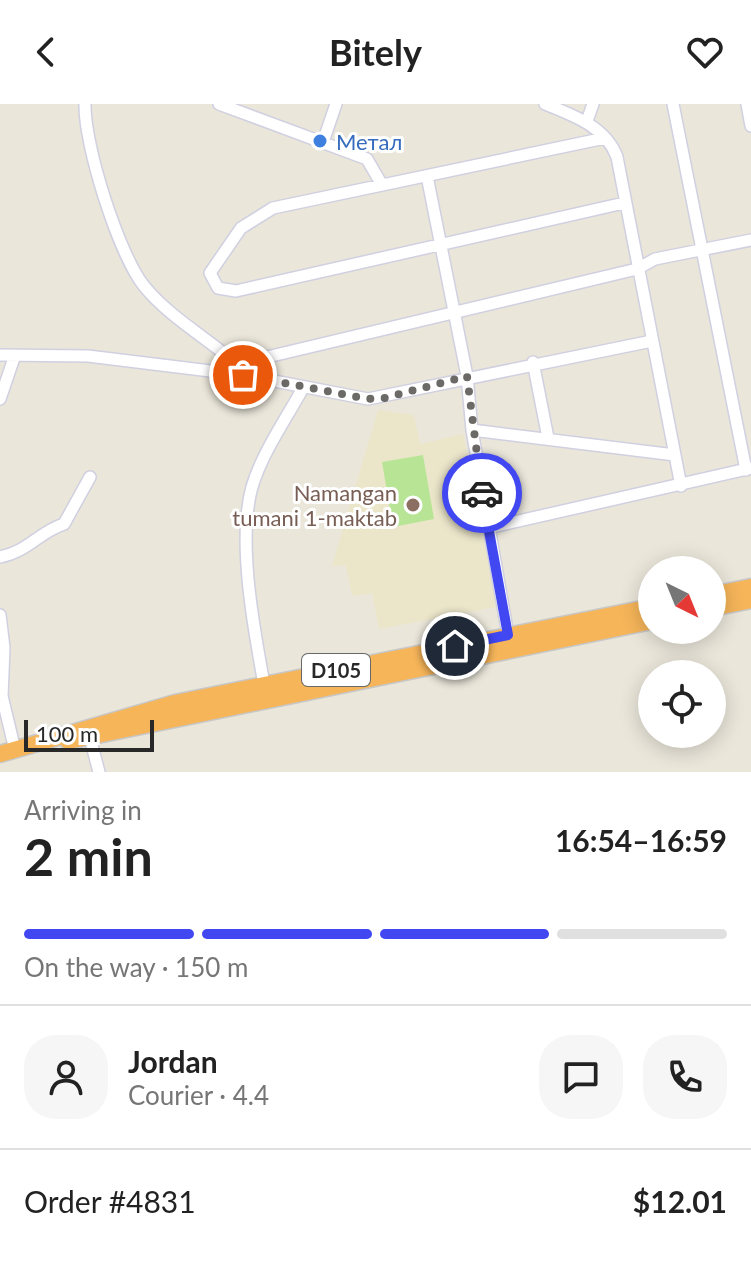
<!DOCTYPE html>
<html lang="en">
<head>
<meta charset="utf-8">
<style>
  :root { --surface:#fff; --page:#f6f6f6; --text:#222; --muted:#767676; --line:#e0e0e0; --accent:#4147f1 }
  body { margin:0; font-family:Lato,sans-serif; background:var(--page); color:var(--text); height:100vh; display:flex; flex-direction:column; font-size:30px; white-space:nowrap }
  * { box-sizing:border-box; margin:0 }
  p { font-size:26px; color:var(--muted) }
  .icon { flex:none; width:44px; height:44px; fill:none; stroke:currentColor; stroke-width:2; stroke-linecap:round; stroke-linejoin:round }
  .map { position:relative; height:668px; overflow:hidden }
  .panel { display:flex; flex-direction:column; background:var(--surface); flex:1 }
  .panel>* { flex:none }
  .needle { width:52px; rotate:137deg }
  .buttons { position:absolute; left:638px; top:452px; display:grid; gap:16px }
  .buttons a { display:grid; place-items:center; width:88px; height:88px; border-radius:50%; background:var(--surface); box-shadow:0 4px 20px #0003; font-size:40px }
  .scale { position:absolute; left:24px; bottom:20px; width:130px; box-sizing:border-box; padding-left:8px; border:4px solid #282828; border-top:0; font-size:22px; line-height:28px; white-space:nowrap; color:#282828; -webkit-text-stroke:6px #fff; paint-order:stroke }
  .pin { position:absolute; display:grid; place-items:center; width:68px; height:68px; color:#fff; margin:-34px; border:4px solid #fff; border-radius:50%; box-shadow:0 2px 8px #0007 }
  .courier { position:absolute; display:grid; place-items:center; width:80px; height:80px; margin:-40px; border:6px solid #4147f1; border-radius:50%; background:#fff; color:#222; box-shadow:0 2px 10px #0007 }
  .overview em { font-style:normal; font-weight:700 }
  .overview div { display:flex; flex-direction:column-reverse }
  .overview { display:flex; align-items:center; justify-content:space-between; height:136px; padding:0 24px }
  h1 { font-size:52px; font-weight:700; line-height:60px }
  .bar { display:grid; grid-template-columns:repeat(4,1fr); gap:12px 8px; align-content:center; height:96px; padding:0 24px }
  .bar i { height:10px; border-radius:6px; background:var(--line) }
  .bar .selected { background:var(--accent) }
  .bar p { grid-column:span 4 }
  .line { display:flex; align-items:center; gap:20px; padding:0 24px; border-top:2px solid var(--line) }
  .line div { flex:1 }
  .round { display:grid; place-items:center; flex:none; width:84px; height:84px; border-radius:32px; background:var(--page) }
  header { display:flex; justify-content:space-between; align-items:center; height:104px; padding:0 24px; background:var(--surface); font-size:36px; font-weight:700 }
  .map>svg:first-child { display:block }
  .education { fill:#ebe6ca }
  .pitch { fill:#b7e595 }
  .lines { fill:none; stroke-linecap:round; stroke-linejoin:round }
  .minor-casing { stroke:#d0d0e1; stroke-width:14 }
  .highway-casing { stroke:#c7c7c7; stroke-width:19 }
  .minor { stroke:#fff; stroke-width:11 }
  .highway { stroke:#f6b559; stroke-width:16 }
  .done { stroke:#6c6a66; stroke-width:8; stroke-dasharray:0 14.4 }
  .route { stroke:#4147f1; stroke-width:10 }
  .shop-dot { fill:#3f7fe0; stroke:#fff; stroke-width:3 }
  .education-dot { fill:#8d6e63; stroke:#fff; stroke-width:3 }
  .labels { text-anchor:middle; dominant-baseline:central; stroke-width:6; stroke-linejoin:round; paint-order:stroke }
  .shield { fill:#fff; stroke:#686868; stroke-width:2 }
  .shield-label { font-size:20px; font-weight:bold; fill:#282828 }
  .shop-label { font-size:22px; fill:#366cbe; stroke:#fff; text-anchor:start }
  .education-label { font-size:22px; fill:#785e54; stroke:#fff; text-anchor:end }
</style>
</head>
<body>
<header><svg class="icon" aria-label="back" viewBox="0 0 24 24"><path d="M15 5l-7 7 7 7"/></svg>Bitely<svg class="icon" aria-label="heart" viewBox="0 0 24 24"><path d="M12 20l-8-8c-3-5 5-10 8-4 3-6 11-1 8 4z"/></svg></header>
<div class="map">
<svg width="751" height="668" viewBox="0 0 751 668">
  <rect width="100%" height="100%" fill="#eae6da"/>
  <path class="education" d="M378,306L414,311L420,340L463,330L497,503L379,525L372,489L352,492L346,461L332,462Z"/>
  <path class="pitch" d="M423,351L434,415L393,423L382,358Z"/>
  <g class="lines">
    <g class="minor-casing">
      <path id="minor" d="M85,0C84,41 119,151 144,182C170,214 209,235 239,262
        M219,0L367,55L382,81
        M545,0C573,11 606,23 617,53L681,382
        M673,0L746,366
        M747,0L751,22
        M587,17L593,0
        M605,34L273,104L241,124L210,169L218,184L236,187L624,99
        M323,38L336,0
        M427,72L467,272L472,326L508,531
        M0,251L88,252L243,271L368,295L652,237
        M533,258L548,334
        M234,271L239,262L255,256L637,165L655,155L751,136
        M0,295L15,251
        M472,326L675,351
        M488,424L751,364
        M0,453C29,447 39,428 64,420L90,373
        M0,511L4,544L2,592L15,646
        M264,580C254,526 237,436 252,383C262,349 286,315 303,284
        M90,634L99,668"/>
    </g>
    <g class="highway-casing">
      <path id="highway" d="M712,491L751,483
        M712,504L751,496
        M68,637L652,517
        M0,650L175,599L652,503"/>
    </g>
    <use href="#minor" class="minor"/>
    <use href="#highway" class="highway"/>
  </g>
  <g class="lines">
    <path class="done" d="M243,271L368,295L385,294L467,272L482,389"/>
    <path class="route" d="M455,542L508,531L482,389"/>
  </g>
  <circle class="shop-dot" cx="320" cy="37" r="8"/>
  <circle class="education-dot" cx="413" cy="401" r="8"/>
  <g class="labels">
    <rect class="shield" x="302" y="550" width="68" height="32" rx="6"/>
    <g class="shield-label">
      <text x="336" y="566">D105</text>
    </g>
    <g class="shop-label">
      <text x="336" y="37">Метал</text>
    </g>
    <g class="education-label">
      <text x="397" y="388">Namangan<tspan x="397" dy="25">tumani 1-maktab</tspan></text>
    </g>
  </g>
</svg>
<div class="buttons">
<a><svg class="needle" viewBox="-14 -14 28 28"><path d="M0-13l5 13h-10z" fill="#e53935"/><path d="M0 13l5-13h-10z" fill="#767676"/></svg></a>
<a><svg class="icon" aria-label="locate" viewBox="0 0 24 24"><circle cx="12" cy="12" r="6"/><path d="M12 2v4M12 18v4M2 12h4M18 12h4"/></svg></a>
</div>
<div class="scale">100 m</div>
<div class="pin" style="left:243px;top:271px;background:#ea580c"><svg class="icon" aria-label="bag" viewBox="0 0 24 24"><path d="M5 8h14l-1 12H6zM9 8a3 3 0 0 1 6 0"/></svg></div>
<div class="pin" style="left:455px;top:542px;background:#1f2937"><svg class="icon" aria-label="home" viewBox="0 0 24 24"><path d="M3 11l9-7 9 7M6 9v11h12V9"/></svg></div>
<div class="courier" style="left:482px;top:389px"><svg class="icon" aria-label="car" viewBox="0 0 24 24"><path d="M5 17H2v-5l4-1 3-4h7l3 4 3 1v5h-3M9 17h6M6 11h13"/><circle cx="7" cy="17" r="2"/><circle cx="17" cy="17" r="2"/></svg></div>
</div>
<section class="panel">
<div class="overview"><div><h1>2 min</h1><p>Arriving in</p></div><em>16:54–16:59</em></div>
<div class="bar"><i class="selected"></i><i class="selected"></i><i class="selected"></i><i></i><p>On the way · 150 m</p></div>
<div class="line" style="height:144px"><a class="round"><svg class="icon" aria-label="person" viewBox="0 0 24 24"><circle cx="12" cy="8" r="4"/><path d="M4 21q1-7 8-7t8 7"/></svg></a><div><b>Jordan</b><p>Courier · 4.4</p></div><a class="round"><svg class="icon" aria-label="chat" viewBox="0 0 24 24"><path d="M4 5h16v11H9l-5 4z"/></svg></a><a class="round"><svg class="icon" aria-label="phone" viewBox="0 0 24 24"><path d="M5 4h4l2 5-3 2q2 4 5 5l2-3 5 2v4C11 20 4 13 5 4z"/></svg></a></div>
<div class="line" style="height:104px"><div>Order #4831</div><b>$12.01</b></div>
</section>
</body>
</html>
